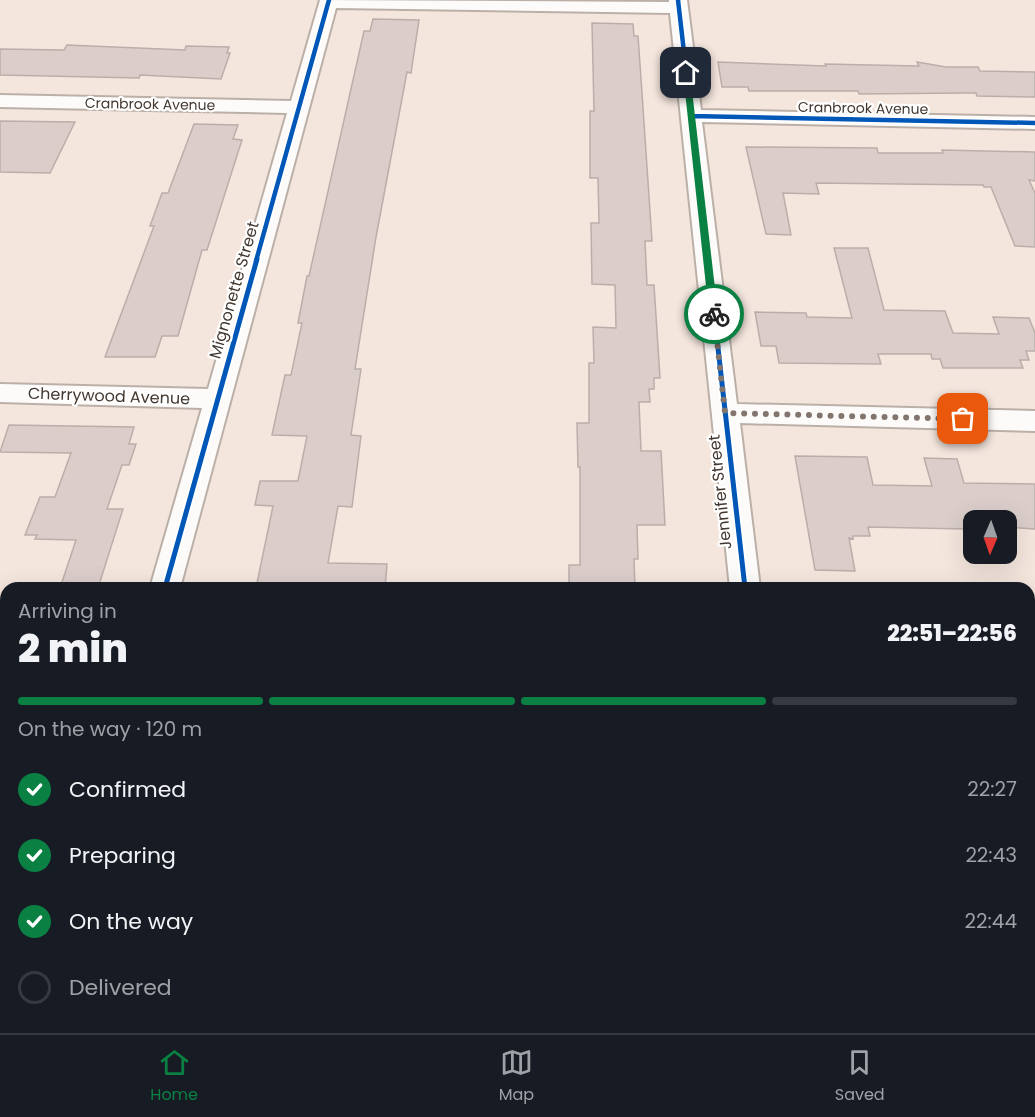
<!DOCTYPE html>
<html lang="en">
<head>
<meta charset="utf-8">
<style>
  :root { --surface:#171b24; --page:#242831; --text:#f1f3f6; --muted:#9ea1a6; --line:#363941; --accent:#0b8043 }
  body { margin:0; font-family:Poppins,sans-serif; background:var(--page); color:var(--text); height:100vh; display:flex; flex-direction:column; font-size:22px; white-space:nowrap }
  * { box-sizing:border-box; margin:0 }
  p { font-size:20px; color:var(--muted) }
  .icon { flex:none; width:33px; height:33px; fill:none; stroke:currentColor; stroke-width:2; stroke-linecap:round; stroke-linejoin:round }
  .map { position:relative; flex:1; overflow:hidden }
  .panel { position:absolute; left:0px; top:582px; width:1035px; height:452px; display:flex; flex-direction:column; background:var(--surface); border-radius:18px 18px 0 0; box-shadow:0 6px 24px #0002 }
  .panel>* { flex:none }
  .needle { width:39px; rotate:182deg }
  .fabs { position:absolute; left:963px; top:510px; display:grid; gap:12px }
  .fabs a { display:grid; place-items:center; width:54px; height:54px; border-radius:12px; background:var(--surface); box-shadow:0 6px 24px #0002; font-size:30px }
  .pin { position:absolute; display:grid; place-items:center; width:51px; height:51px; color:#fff; margin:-26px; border-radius:12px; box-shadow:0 3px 9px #0006 }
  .courier { position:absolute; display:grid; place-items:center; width:60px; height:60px; margin:-30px; border:4px solid #0b8043; border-radius:50%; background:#fff; color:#222; box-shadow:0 2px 8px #0007 }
  .headline em { font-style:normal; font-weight:800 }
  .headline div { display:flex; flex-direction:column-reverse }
  .headline { display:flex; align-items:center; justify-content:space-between; height:102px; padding:0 18px }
  h1 { font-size:39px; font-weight:800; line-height:45px }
  .bar { display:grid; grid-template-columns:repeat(4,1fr); gap:9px 6px; align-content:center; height:72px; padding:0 18px }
  .bar i { height:8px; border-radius:4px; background:var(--line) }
  .bar .selected { background:var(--accent) }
  .bar p { grid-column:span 4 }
  ol { padding:0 18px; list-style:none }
  li { display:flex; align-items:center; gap:18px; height:66px }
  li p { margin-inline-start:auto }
  li .icon { padding:6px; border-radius:50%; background:var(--accent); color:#fff; stroke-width:4 }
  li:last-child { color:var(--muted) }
  li i { width:33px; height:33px; border:3px solid var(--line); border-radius:50% }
  .dock { display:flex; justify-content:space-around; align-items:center; height:84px; border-top:2px solid var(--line); background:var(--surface); font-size:16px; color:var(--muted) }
  .dock a { display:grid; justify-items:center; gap:3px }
  .dock .selected { color:var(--accent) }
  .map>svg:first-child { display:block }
  .building { fill:#dbceca; stroke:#bbaeaa; stroke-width:1.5 }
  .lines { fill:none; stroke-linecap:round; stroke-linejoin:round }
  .street-casing { stroke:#bbb0a8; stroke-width:4 }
  .street { fill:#fdfbfa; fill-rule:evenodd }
  .cycleway-far1-casing { stroke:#fff; stroke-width:8 }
  .cycleway-casing { stroke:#fff; stroke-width:9 }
  .cycleway-far1 { stroke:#0057b8; stroke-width:4.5 }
  .cycleway { stroke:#0057b8; stroke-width:5 }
  .route { fill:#0b8043 }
  .done { stroke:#81756d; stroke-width:6; stroke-dasharray:0 10.8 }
  .labels { text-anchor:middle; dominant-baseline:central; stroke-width:4.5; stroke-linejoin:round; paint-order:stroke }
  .far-street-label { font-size:14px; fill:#433830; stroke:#fff }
  .street-label { font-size:16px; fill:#433830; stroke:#fff }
</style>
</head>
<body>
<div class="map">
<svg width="1035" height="1033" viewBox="0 0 1035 1033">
  <rect width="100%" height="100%" fill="#f4e6dd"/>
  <path class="building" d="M373,19L419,20L411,73L407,72L376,237L355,369H361L351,435L361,436L352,507L338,506L328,563L387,564L385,588H256L273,506L255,505L260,481H298L307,436L272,435L285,375H291L302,323H298L307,276H309L364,31H370Z
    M592,23L633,24L634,36H638L642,93L652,241H645L647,285H654L660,378H654V389H649L650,402H639L641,451H661L665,525H637L638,559H634L635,588H569V565H580V467H578L577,423H589V363H594L593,327L616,328L615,285L592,284L591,223H599L598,178H590V111H594Z
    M67,45L185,50L186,46L229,47L227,53H230L221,79L140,75L139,78L0,75V49L64,50Z
    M718,62L826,66L825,64L919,66L917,62L946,67H978L980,71L1035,72V97L977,96L976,93H963L859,94L858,91H749L748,87H722Z
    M0,121L75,122L50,173L0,172Z
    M194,124L238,125L233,139L242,140L207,250H202L178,336H162L155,357H105L154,226H150L162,193H168Z
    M746,147L877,148L878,153H943L942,150L1035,152V181L1029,180L1035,193V247L1015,246L991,187H984L983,185L816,183L819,194L783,193L791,235L766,234Z
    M834,248H868L884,310L945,311L953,333L999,334L993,317L1029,318L1035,333V351H1026L1029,360H1020L1023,368H943L940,359H932L931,354H878L881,364L779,363L776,346H761L755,312L806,313L807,317L852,318Z
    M9,425L134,427L129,444H136L129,465H122L107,509H123L98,588H60L76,540L35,539L37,535H25L40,497H55L71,453L0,452Z
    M795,456L867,457L873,485L932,486L924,458L957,459L964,483L1035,484V529L1006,527V520H974V526H965L966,529L868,527L870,536H853V539L849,538L855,571L815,570Z"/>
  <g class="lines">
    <g class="street-casing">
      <path id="street" d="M320,0L669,2V0H687L701,110L1035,117V129L702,122L737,404L1035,411V431L740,423L760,588H730L670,13L336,8L180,588H150L202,408L0,402V384L208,389L287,113L0,107V95L291,101Z
        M0,762H6V794H0Z
        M1029,794H1035V828H1029Z
        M22,1028H60V1033H20Z"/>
    </g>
    <use href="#street" class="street"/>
    <g class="cycleway-far1-casing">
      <path id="cycleway-far1" d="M678,0L708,261
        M691,116L1035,123
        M256,261L329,0"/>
    </g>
    <g class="cycleway-casing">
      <path id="cycleway" d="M708,259L745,588
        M165,588L257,259"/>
    </g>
    <use href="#cycleway-far1" class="cycleway-far1"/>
    <use href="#cycleway" class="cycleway"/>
  </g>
  <path class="route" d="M686,71L690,73L718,314L714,317L709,314L683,73Z"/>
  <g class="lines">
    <path class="done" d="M714,314L725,413L963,419"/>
  </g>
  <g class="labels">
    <g class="far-street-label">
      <text transform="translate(150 104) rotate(1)">Cranbrook Avenue</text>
      <text transform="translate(863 108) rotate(1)">Cranbrook Avenue</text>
    </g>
    <g class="street-label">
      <text transform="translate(234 290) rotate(-74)">Mignonette Street</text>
      <text transform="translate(109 396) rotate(2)">Cherrywood Avenue</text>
      <text transform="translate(720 492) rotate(-96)">Jennifer Street</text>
    </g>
  </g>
</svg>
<div class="fabs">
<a><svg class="needle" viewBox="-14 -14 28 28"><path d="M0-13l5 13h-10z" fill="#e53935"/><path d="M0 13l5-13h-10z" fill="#9ea1a6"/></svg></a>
</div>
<div class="pin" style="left:963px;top:419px;background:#ea580c"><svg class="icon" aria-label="bag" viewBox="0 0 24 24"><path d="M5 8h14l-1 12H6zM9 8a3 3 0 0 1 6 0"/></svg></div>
<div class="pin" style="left:686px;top:73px;background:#1f2937"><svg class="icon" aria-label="home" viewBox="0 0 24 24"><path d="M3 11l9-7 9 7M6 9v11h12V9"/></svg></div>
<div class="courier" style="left:714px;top:314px"><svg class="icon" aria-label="bike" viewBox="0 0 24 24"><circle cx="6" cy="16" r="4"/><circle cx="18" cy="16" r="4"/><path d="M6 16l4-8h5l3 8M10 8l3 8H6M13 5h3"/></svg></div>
<section class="panel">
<div class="headline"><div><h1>2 min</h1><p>Arriving in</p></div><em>22:51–22:56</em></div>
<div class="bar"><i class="selected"></i><i class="selected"></i><i class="selected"></i><i></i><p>On the way · 120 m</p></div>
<ol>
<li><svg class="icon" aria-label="check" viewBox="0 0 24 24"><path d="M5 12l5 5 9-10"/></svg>Confirmed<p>22:27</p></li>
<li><svg class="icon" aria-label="check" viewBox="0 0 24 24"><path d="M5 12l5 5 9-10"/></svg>Preparing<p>22:43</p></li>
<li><svg class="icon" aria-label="check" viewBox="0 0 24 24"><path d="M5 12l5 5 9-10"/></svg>On the way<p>22:44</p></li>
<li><i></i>Delivered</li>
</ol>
</section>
</div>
<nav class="dock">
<a class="selected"><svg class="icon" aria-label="home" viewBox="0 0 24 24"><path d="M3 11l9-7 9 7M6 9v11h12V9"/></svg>Home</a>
<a><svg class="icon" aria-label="map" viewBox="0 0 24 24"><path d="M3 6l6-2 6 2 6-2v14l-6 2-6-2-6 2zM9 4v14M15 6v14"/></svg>Map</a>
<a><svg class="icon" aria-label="saved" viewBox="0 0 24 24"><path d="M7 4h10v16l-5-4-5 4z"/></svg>Saved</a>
</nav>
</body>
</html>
